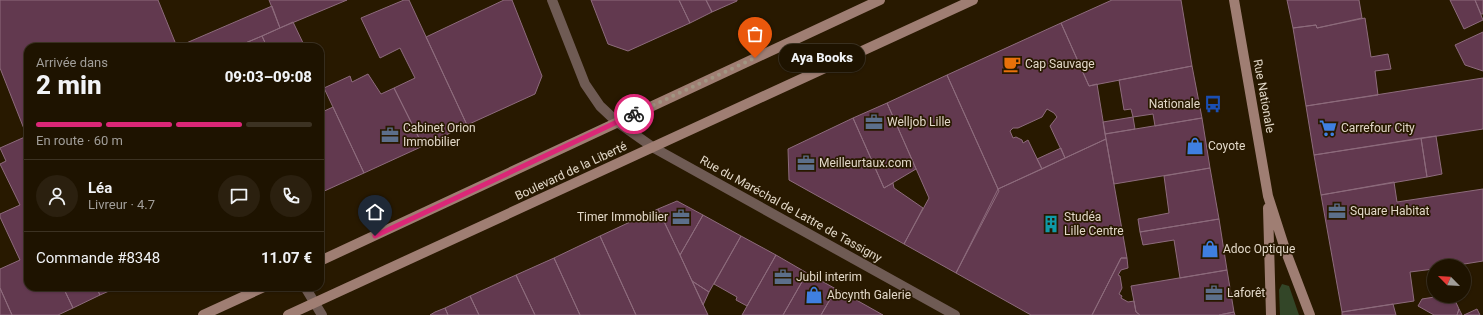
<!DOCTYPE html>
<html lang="fr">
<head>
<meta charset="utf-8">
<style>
  :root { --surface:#1e1300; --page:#2b200f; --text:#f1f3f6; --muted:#a19e99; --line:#3c3222; --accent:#db2777 }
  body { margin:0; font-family:Roboto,sans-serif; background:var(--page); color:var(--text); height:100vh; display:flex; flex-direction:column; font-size:15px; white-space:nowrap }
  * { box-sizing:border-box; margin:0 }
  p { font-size:13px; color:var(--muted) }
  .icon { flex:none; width:22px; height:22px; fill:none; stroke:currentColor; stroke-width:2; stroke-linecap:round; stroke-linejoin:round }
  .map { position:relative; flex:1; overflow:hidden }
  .details { position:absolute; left:24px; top:43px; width:300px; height:248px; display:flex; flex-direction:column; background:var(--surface); border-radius:12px; box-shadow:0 1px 3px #0004,0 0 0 1px var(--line) }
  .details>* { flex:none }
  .needle { width:26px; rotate:294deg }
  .buttons { position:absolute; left:1427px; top:259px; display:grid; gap:8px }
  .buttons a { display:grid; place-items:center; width:44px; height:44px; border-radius:50%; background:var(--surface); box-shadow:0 1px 3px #0004,0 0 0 1px var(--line); font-size:20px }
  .pin { position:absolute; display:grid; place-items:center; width:34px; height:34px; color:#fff; margin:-41px -17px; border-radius:50% 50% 50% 0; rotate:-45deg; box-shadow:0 0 4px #0007 }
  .pin .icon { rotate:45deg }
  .courier { position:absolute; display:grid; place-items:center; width:40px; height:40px; margin:-20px; border:3px solid #db2777; border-radius:50%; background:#fff; color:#222; box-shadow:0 1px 5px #0007 }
  .bubble { position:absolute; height:28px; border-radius:14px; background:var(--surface); box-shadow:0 1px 3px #0004,0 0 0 1px var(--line); font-size:13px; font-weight:800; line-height:28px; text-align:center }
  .summary em { font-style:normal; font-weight:800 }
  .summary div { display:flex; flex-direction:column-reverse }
  .summary { display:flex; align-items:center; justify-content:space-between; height:68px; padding:0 12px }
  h1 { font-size:26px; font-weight:800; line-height:30px }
  .bar { display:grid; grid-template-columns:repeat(4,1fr); gap:6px 4px; align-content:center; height:48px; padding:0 12px }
  .bar i { height:5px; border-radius:3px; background:var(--line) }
  .bar .selected { background:var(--accent) }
  .bar p { grid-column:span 4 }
  .line { display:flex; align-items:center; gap:10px; padding:0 12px; border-top:1px solid var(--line) }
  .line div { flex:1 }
  .round { display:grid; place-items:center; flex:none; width:42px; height:42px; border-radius:21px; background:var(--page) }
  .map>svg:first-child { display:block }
  .green { fill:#334628 }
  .building { fill:#62394f; stroke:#8d6b7c }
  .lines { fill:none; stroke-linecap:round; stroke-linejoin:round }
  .street { stroke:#6f5b54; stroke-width:10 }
  .secondary { stroke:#9f7e73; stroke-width:10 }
  .done { stroke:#a19582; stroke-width:4; stroke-dasharray:0 7.2 }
  .route { stroke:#db2777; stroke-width:5 }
  .labels { text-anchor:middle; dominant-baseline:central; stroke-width:3.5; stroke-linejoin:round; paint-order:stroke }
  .poi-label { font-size:12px; fill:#e2d8c8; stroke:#281900; text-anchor:start }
  .street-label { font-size:12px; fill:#e2d8c8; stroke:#281900 }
</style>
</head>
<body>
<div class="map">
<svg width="1483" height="315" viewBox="0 0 1483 315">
  <rect width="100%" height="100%" fill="#281900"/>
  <path class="green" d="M1282,284L1289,286L1299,315H1280L1279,290Z"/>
  <path class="building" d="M0,0H158L177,47H28V139L0,68Z
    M269,0H347L280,28Z
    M404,0H409L467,125L423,146L394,88L415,78L400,48L380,58L361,18Z
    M504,0H512L542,76L535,94L467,125L426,37Z
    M591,0H679L690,23L628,51L608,44Z
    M679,0H706L712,12L690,23Z
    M706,0H737V1L712,12Z
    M1112,0H1181L1192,66L1089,86L1061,23Z
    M1287,0H1359L1362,18L1317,28L1316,25L1293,28Z
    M1450,0H1475L1483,20L1464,29Z
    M1475,0H1483V14H1481Z
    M272,6L280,28L262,36L236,47H177Z
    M1365,18L1371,57L1388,54L1391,69L1375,71L1378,95L1306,106L1293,28L1316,25L1317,28Z
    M293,22L305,47H267L262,36Z
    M1061,23L1089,86L1097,84L1106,139L1065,158L1050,126L1057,117L1054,113L1047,109L1042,117L1018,128H1013L1010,131L1013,138L1016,137L1022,140L1023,143L1028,140L1042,169L998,189L947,75Z
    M1483,32V71L1465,65L1455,45Z
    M262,36L267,47H236Z
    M1192,66L1202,118L1155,126L1153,114L1133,117L1131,109L1124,110L1119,80Z
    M368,74L381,94L394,88L423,146L364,173L324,88L350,76L352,82Z
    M947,75L999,191L956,273L904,244L929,198L887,103Z
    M1483,78V129L1314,155L1306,106Z
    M887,103L916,169L884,188L853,118Z
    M333,107L364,173L320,193V113Z
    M1133,117L1135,129L1105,134L1103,122Z
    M853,118L884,188L893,183L894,188L923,208L904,244L789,180L788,149Z
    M1202,118L1210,168L1114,184L1105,134Z
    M27,136L28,203L24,205L28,213V287H63L73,308L58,315H12L0,288V269L20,260L0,217V214L20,205L0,164L6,161L0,148Z
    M1436,136L1442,174L1427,177L1421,138Z
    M1421,138L1427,177L1321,195L1314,155Z
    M1106,139L1127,258H1121L1092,315H1031L956,273L998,189Z
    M1061,148L1065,158L1042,169L1037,159Z
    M1210,168L1219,219L1140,232L1138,219L1169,213L1164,176Z
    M1394,182L1397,202L1483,189V261L1452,266H1434V269L1410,272L1414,301L1342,312L1321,195Z
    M677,201L703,215L680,255L658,209Z
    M28,203V213L24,205Z
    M658,209L680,255L708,315H636L600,236Z
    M703,215L741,236L709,292L692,281L680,255Z
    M1219,219L1227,270L1180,278L1174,240L1143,245L1140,232Z
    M600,236L636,315H580L554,258Z
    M741,236L776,255L747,306L736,300L737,297L714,284Z
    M776,255L807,273L783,315H742Z
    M554,258L580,315H535L516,275Z
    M1121,258H1127L1128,268L1121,270L1118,275L1120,276L1122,288L1119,294L1122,296L1121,298L1128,302L1134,301L1136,312L1140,315H1092Z
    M1227,270L1234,312L1219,315H1140L1136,312L1131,286Z
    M807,273L836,289L821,315H783Z
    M516,275L535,315H479L470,296Z
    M692,281L709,292L703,305Z
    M63,287H96L100,295L73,308Z
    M96,287H118L100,295Z
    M0,288L12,315H0Z
    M836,289L851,297L883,315H821Z
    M470,296L479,315H448L445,308Z
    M1441,296H1453L1459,309L1457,315H1434L1418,306L1422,299Z
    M1393,304L1396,315H1342V312Z
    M445,308L448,315H430L435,312Z
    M1459,309L1462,315H1457Z
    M1477,309L1480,315H1464Z
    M1234,312L1235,315H1219Z"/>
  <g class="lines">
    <path class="street" d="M552,0L585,84L600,106L617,122L654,148L955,315
      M305,287L322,315"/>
    <path class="secondary" d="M1234,0L1268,196L1286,252L1310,315
      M1268,208L1271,315
      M320,261L880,0
      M203,315L264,287
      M288,315L973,0"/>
  </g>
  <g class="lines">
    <path class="done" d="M634,114L755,58"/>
    <path class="route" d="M375,236L634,114"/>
  </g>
  <defs>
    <g id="cafe-bare" transform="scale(1.38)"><path d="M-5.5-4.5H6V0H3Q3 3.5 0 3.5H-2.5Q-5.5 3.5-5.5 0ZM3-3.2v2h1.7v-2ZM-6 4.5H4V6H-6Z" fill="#e8710a" stroke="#281900" stroke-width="2.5" paint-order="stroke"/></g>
    <g id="bus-bare" transform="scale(1.38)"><path d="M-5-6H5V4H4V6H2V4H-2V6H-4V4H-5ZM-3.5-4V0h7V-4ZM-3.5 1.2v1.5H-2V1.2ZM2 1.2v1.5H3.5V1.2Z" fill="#1a4fb4" stroke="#281900" stroke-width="2.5" paint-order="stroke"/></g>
    <g id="office-bare" transform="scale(1.38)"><path d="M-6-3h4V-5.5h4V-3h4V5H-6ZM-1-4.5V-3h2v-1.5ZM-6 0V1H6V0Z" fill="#5c6f8a" stroke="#281900" stroke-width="2.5" paint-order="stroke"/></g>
    <g id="supermarket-bare" transform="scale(1.38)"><path d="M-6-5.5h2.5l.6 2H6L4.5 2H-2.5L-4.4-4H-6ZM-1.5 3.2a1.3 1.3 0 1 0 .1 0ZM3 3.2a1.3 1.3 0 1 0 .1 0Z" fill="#3f7fe0" stroke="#281900" stroke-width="2.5" paint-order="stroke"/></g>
    <g id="shop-bare" transform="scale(1.38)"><path d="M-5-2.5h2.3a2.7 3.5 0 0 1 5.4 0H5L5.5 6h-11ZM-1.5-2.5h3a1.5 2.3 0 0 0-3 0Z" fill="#3f7fe0" stroke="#281900" stroke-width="2.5" paint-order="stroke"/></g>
    <g id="building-bare" transform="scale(1.38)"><path d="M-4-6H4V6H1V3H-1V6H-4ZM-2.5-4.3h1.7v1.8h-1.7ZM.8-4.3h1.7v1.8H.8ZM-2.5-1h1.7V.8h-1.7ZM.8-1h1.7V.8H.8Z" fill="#0f9aa8" stroke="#281900" stroke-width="2.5" paint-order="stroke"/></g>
  </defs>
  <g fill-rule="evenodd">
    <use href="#cafe-bare" x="1012" y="64"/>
    <use href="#bus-bare" x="1213" y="104"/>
    <use href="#office-bare" x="874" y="122"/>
    <use href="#supermarket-bare" x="1328" y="128"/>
    <use href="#office-bare" x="390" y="135"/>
    <use href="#shop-bare" x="1195" y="146"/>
    <use href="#office-bare" x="806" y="163"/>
    <use href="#office-bare" x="1337" y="211"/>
    <use href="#office-bare" x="681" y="217"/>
    <use href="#building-bare" x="1051" y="224"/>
    <use href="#shop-bare" x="1210" y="249"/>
    <use href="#office-bare" x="783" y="277"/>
    <use href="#office-bare" x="1214" y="293"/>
    <use href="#shop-bare" x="814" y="295"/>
  </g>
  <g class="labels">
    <g class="poi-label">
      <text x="1025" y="64">Cap Sauvage</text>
      <text x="1200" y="104" text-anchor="end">Nationale</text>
      <text x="887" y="122">Welljob Lille</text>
      <text x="403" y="128">Cabinet Orion<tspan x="403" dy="14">Immobilier</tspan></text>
      <text x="1341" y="128">Carrefour City</text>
      <text x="1208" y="146">Coyote</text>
      <text x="819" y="163">Meilleurtaux.com</text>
      <text x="1350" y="211">Square Habitat</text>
      <text x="668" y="217" text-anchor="end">Timer Immobilier</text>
      <text x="1064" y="217">Studéa<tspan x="1064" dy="14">Lille Centre</tspan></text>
      <text x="1223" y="249">Adoc Optique</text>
      <text x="796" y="277">Jubil interim</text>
      <text x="1227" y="293">Laforêt</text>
      <text x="827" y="295">Abcynth Galerie</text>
    </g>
    <g class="street-label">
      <text transform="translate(1264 96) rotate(80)">Rue Nationale</text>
      <text transform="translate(571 171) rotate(-25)">Boulevard de la Liberté</text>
      <text transform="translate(791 209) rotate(29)">Rue du Maréchal de Lattre de Tassigny</text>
    </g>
  </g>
</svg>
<div class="buttons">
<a><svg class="needle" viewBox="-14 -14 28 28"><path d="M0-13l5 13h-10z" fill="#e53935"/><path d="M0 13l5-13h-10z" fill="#a19e99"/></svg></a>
</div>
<div class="pin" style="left:755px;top:58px;background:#ea580c"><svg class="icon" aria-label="bag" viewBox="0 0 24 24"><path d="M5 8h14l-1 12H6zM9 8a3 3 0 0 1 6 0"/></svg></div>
<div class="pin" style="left:375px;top:236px;background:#1f2937"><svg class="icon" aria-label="home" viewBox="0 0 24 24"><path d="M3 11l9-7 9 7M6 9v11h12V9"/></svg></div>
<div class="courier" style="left:634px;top:114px"><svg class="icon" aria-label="bike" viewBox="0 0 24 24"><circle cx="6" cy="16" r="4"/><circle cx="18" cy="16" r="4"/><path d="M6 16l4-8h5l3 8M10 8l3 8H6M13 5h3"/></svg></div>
<div class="bubble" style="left:779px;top:44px;width:86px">Aya Books</div>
<section class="details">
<div class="summary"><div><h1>2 min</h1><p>Arrivée dans</p></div><em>09:03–09:08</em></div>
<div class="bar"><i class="selected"></i><i class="selected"></i><i class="selected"></i><i></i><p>En route · 60 m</p></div>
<div class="line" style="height:72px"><a class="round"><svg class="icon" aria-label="person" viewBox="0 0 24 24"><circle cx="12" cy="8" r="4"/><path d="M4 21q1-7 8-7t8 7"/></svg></a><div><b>Léa</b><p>Livreur · 4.7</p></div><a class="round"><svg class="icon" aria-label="chat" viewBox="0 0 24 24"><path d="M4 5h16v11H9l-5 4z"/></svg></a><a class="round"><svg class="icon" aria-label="phone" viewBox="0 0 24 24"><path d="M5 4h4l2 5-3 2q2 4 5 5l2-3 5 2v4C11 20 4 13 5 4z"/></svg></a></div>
<div class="line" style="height:52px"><div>Commande #8348</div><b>11.07 €</b></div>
</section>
</div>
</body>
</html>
